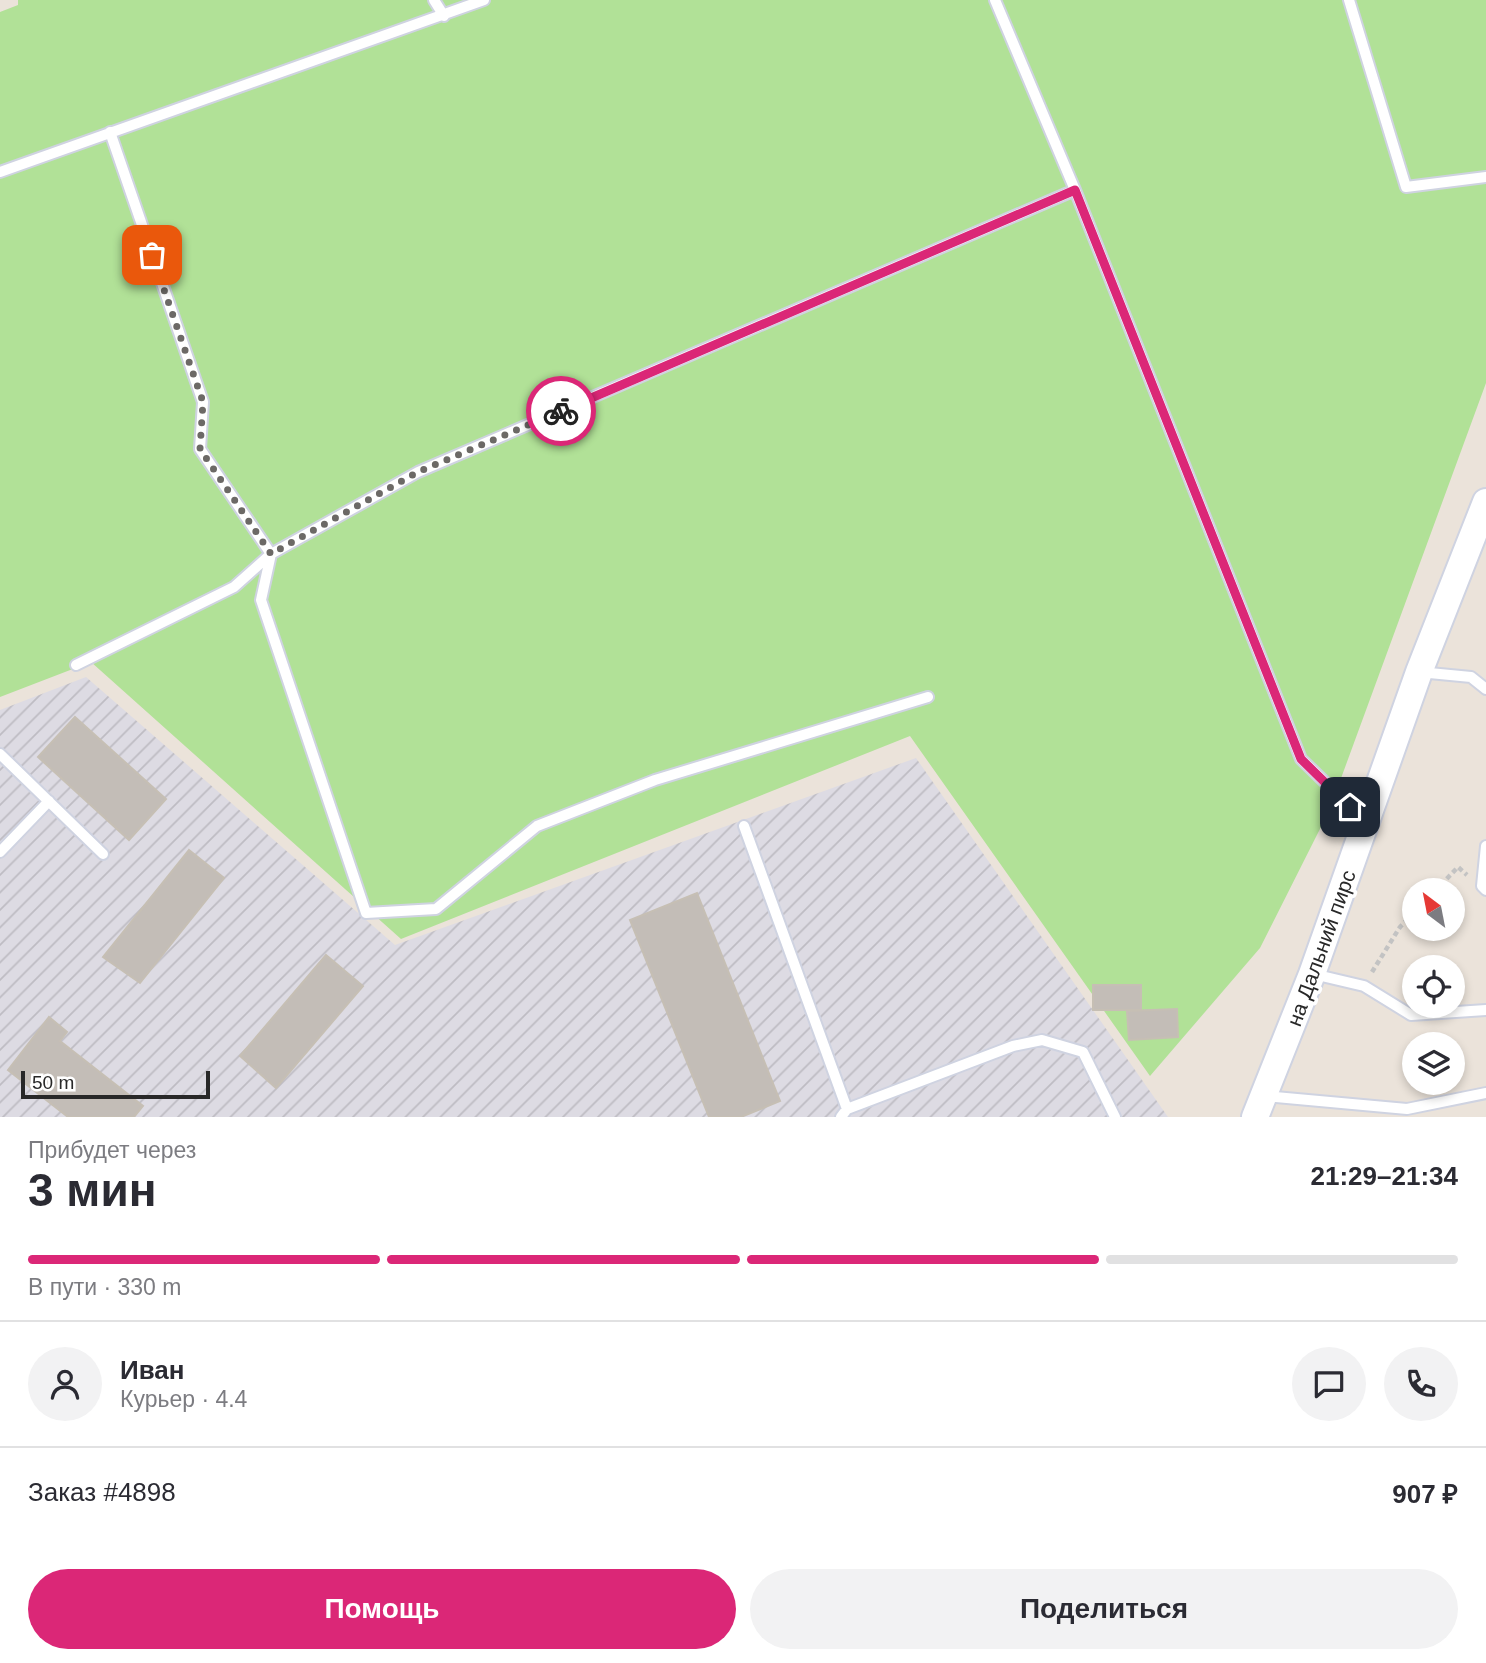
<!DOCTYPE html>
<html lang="ru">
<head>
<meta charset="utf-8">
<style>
  :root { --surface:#fff; --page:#f2f2f3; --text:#2b2b33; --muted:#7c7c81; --line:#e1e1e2; --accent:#db2777 }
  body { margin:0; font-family:Helvetica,sans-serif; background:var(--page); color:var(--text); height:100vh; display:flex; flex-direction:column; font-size:26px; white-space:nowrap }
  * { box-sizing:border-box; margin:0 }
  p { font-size:23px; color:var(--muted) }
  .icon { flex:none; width:38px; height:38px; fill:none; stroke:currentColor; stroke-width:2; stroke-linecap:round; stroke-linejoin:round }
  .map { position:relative; height:1117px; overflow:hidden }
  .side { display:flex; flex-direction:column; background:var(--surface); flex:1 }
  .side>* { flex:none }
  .needle { width:46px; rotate:328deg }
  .controls { position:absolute; left:1402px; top:878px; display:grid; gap:14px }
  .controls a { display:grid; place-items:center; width:63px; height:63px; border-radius:50%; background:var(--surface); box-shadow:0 4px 10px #0003; font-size:35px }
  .scale { position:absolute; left:21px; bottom:18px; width:189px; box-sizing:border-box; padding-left:7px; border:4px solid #282828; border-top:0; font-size:19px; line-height:24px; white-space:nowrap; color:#282828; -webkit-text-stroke:5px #fff; paint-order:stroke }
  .pin { position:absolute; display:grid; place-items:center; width:60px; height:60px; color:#fff; margin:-30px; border-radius:14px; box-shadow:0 4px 10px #0006 }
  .courier { position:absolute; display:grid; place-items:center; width:70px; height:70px; margin:-35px; border:5px solid #db2777; border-radius:50%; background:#fff; color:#222; box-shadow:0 2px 9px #0007 }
  .summary em { font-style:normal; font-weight:700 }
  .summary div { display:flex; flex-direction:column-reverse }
  .summary { display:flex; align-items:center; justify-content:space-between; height:119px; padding:0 28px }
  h1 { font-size:46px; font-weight:700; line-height:52px }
  .bar { display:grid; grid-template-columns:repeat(4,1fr); gap:10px 7px; align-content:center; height:84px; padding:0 28px }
  .bar i { height:9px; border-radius:5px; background:var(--line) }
  .bar .current { background:var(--accent) }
  .bar p { grid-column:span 4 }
  .line { display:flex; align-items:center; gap:18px; padding:0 28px; border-top:2px solid var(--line) }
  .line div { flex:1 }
  .round { display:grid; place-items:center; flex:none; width:74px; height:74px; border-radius:37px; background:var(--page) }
  .primary-button { display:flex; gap:14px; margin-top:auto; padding:14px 28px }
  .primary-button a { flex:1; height:80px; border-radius:42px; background:var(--accent); color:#fff; font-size:28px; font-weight:700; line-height:80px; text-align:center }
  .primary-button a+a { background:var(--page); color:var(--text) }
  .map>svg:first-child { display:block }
  .industrial { fill:url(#industrial-furrows) }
  .green { fill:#b1e197 }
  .building { fill:#c3bdb7; stroke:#c6bfb4; stroke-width:2 }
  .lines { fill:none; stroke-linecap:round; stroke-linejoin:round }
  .service-casing { stroke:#cfd3e1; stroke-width:14 }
  .tertiary-casing { stroke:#cfd3e1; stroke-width:30 }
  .path { stroke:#c3c3c3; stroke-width:4.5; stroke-dasharray:5 3.5; stroke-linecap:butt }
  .service { stroke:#fff; stroke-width:10 }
  .tertiary { stroke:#fff; stroke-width:26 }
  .done { stroke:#6c6966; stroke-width:7; stroke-dasharray:0 12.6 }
  .route { stroke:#db2777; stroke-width:9 }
  .labels { text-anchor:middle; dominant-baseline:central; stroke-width:7; stroke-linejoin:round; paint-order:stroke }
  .street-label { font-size:21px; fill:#282828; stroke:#fff }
</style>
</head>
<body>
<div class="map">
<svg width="1486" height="1117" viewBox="0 0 1486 1117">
  <defs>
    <pattern id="industrial-furrows" width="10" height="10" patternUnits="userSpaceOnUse" patternTransform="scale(1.75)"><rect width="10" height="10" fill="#dddbe3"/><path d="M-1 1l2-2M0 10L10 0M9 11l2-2" fill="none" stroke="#bebcc3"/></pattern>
  </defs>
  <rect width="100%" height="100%" fill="#ebe3da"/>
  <path class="industrial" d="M86,677L395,945L916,758L1168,1117H0V710Z"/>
  <path class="green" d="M18,0H1486V383L1329,811L1260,948L1150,1076L910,736L401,939L91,662L0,697V12L18,5Z"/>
  <path class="building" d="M75,717L166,799L129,840L38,757Z
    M189,850L224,878L140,983L103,957Z
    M697,893L780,1101L741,1117H709L630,920Z
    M326,955L363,986L276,1088L240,1056Z
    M1093,985H1141V1010H1093Z
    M1177,1009L1178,1037L1129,1040L1127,1011Z
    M49,1017L67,1032L60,1041L143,1106L134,1117H68L8,1070Z"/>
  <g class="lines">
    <g class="service-casing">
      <path id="service" d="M434,0L444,16
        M995,0L1075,190L1301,759L1365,821
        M1349,0L1406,187L1486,177
        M110,132L203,402L200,449L271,554L261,600L366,913L436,909L537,826L655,780L928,697
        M0,172L484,0
        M76,665L234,587L271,554L418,472L1075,190
        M1419,672L1471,677L1486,689
        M0,754L103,854
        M744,826L847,1109
        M1486,846L1482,886L1486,890
        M0,852L49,801
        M1313,974L1364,986L1411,1015L1486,1010
        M1264,1096L1407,1109L1486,1093
        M841,1117L847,1109L1013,1046L1042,1040L1083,1052L1115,1117"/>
    </g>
    <g class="tertiary-casing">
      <path id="tertiary" d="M1255,1117L1312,974L1419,672L1486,502"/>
    </g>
    <path class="path" d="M1435,891L1458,867L1467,875
      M1372,972L1400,927L1414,913"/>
    <use href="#service" class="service"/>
    <use href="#tertiary" class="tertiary"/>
  </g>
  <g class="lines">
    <path class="done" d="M152,255L203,402L200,449L271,554L418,472L561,411"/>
    <path class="route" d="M561,411L1075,190L1301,759L1350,807"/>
  </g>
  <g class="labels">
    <g class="street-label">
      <text transform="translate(1321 948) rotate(-70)">на Дальний пирс</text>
    </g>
  </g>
</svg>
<div class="controls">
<a><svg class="needle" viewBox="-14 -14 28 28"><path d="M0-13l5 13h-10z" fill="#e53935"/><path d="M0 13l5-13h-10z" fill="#7c7c81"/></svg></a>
<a><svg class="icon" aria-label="locate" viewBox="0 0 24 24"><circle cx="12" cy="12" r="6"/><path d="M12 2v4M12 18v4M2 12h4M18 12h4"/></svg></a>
<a><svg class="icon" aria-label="layers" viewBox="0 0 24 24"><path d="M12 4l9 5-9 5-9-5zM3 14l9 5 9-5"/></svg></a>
</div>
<div class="scale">50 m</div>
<div class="pin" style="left:152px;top:255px;background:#ea580c"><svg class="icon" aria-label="bag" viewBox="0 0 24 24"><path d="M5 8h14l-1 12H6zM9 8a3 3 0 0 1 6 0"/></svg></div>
<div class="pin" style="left:1350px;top:807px;background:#1f2937"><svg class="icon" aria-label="home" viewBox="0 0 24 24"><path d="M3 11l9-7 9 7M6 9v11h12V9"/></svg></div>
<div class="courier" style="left:561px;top:411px"><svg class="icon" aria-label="bike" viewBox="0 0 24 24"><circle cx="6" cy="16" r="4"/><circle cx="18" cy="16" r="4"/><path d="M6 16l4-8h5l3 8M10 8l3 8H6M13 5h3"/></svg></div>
</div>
<section class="side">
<div class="summary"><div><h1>3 мин</h1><p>Прибудет через</p></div><em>21:29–21:34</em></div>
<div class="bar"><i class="current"></i><i class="current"></i><i class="current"></i><i></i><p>В пути · 330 m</p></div>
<div class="line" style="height:126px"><a class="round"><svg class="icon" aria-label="person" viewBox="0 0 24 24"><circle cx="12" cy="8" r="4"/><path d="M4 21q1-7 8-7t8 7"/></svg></a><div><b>Иван</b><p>Курьер · 4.4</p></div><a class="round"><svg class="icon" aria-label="chat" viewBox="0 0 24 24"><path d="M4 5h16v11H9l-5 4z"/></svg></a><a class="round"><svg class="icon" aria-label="phone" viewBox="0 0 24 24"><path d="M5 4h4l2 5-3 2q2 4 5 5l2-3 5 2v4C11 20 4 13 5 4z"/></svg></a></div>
<div class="line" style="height:91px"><div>Заказ #4898</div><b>907 ₽</b></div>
<div class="primary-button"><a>Помощь</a><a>Поделиться</a></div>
</section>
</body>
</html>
